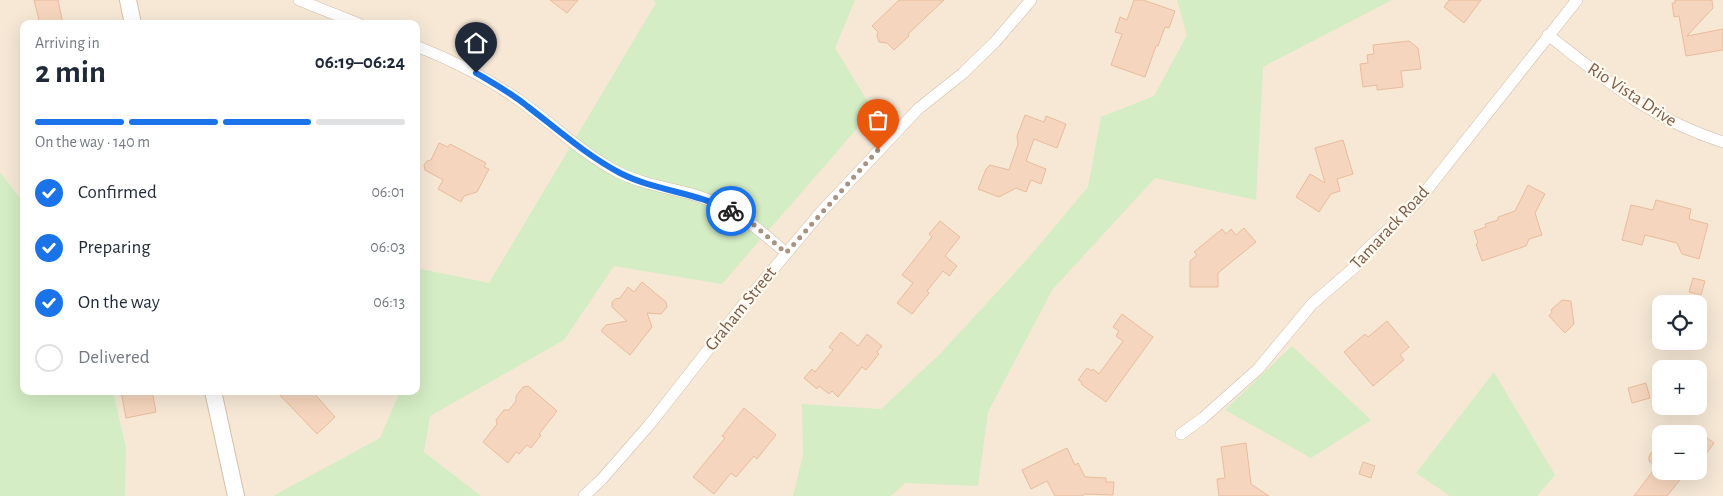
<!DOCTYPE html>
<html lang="en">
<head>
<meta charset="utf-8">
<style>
  :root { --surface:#fff; --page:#f6f6f7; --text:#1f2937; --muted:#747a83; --line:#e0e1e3; --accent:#1a73e8 }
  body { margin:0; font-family:"Alegreya Sans",sans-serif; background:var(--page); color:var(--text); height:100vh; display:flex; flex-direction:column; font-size:19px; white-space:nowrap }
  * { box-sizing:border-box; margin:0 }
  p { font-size:16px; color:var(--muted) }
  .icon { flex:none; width:28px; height:28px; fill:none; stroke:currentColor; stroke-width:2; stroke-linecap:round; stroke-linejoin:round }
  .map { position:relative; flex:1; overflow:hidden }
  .details { position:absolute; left:20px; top:20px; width:400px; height:375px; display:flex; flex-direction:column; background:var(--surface); border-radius:10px; box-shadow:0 5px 20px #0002 }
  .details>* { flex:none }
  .buttons { position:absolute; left:1652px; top:295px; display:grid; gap:10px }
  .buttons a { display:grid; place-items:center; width:55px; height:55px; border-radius:10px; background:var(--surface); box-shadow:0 5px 20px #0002; font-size:25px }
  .pin { position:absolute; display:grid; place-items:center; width:42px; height:42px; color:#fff; margin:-51px -21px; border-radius:50% 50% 50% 0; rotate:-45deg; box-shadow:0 0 5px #0007 }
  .pin .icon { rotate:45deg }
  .courier { position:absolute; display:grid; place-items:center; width:50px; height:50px; margin:-25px; border:4px solid #1a73e8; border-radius:50%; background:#fff; color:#222; box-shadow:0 1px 6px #0007 }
  .overview em { font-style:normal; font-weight:700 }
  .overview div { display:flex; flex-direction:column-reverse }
  .overview { display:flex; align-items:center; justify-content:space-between; height:85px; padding:0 15px }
  h1 { font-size:32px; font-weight:700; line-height:38px }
  .bar { display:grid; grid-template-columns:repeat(4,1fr); gap:8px 5px; align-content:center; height:60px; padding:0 15px }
  .bar i { height:6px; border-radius:4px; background:var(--line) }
  .bar .active { background:var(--accent) }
  .bar p { grid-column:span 4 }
  ol { padding:0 15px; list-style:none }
  li { display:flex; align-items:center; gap:15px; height:55px }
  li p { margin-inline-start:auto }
  li .icon { padding:5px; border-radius:50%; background:var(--accent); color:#fff; stroke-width:4 }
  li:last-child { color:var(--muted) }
  li i { width:28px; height:28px; border:2px solid var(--line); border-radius:50% }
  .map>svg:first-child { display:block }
  .residential { fill:#f6e8d5; fill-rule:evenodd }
  .green { fill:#d4edc4 }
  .building { fill:#f5d5bd; stroke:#e9bc9c }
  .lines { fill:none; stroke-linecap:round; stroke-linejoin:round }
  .minor-casing { stroke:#d1beac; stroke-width:12 }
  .secondary-casing { stroke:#d7c0ab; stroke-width:18 }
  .minor { stroke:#fff; stroke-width:11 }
  .secondary { stroke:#fff; stroke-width:16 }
  .done { stroke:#a89280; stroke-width:5; stroke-dasharray:0 9 }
  .route { stroke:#1a73e8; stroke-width:6 }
  .labels { text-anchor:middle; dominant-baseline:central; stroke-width:4.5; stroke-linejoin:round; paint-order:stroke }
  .street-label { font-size:18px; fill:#7a5c49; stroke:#fff9ef }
</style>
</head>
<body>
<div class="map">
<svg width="1723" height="496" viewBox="0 0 1723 496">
  <rect width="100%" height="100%" fill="#fef6e7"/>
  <path class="residential" d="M0,0H1723V496H73L126,447L113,391H416V24H24V203L0,172ZM1661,304H1699V341H1661ZM1661,369H1699V406H1661ZM1661,434H1699V471H1661Z"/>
  <path class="green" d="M653,0H855L835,48L873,110L722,284L614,266L564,340L430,416L424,452L481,496H273L380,438L400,391H416V268L489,283L656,3Z
    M1177,0H1392L1263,67L1256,200L1155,178L1052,290L988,412L978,486L905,483L891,496H793L803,455L802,404L881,409L940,354L1031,255L1088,187L1101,117L1154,96L1187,35Z
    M0,172L24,203V391H113L126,447L125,496H0Z
    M1292,346L1371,420L1311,458L1225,410Z
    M1494,372L1555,475L1537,496H1450L1416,473Z"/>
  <path class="building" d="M34,0H58L63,24H40Z
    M550,0H578L567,13Z
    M899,0H944L908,34L909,36L894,50L887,43L879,42L877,36L878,32L872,26Z
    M1134,0H1143L1175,11L1169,28L1165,27L1158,46H1156L1145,77L1111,65L1122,34L1115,32L1120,17L1127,20Z
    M1449,0H1481L1464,23L1444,7Z
    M1675,0H1712L1713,8L1687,36L1723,29V50L1686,56L1679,16L1674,17L1672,3H1675Z
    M1409,41L1418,48L1421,69L1401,71L1403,87L1377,90V85L1363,87L1360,64L1368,63L1367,55L1374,54L1373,45Z
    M1025,115L1044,122L1046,116L1066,124L1057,148L1034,139L1026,161L1046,169L1041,184L1031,180L1026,192L1016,188L999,197L978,189L986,169L990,165L1009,170L1018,144L1017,136Z
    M1343,140L1353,174L1337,179L1340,191L1331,194L1319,212L1296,197L1310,174L1325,183L1315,148Z
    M439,143L448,147L450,144L486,163L484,167L489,169L477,192L464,196L461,202L438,189L443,180L425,170L424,165L427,161L431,160Z
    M1528,185L1545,194L1535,213L1542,235L1529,239L1526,246L1482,261L1476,244L1478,243L1474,231L1486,227L1485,224L1498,220V217L1515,211Z
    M1656,200L1691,209L1689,219L1708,224L1699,259L1682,254L1677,243L1645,235L1642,245L1622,240L1631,205L1653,210Z
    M940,221L960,237L945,256L957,266L949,276L943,271L927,291L929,293L912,314L897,303L913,283L902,275L932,237L929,234Z
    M1244,228L1256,242L1218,273V287H1190V261L1197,255L1194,252L1222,229L1226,234L1231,229L1236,235Z
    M1693,278L1705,281L1701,295L1689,292Z
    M642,282L666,302L667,307L661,314L647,313L652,327L630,355L601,331L606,325L627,321L612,307V302L615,299L620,298L628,287L634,292Z
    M1562,300L1571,301L1574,324L1565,333L1549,316L1552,312L1551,310Z
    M1122,314L1153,337L1106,402L1081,384L1082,382L1078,380L1087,368L1092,371L1093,369L1099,374L1123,341L1116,336L1119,331L1113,327Z
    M1387,321L1409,347L1400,355L1404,360L1373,386L1344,352L1365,334L1368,337Z
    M841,332L858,346L867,334L882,346L877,352L879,354L866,370L862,367L838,397L832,391L829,394L819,386L817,389L804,378L812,369L815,372L833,350L829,347Z
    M1646,383L1650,398L1632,403L1628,388Z
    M528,386L557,411L539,434L541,435L531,448L527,445L519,454L516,452L508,463L483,442L497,424L496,420L504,410H509L516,401V396L523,387Z
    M121,391H152L156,412L126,418Z
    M276,391H312L335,417L317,434Z
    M744,408L776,435L757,459L754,456L736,477L731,473L714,494L693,477L725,438L722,436Z
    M1699,432L1714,443L1699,464Z
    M1661,440V471H1687L1667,496H1634L1656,467L1649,461V456Z
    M1246,443L1251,484L1269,496H1219L1217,479L1225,478L1221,447Z
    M1067,448L1075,465L1078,463L1085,477L1106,478V482H1114L1113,495L1085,494L1082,496H1055L1047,481L1031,489L1022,470Z
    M1363,462L1375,466L1371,478L1359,474Z"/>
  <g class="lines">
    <g class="minor-casing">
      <path id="minor" d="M299,0L359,24
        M1548,35C1607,81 1651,119 1723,142
        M416,46C454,61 490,79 523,103C555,126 583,154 618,172C644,185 671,188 698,196C734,208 758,228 786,253
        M1181,434L1203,418L1258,369L1312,304L1356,266L1362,254L1418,201L1577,0
        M584,496L602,479L650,424L744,304L821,212L918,109L962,74L995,42L1031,0"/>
    </g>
    <g class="secondary-casing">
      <path id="secondary" d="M128,0L133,24
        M213,391L236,496"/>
    </g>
    <use href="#minor" class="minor"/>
    <use href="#secondary" class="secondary"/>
  </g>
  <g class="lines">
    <path class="done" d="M731,211L753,224L786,253L878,150"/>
    <path class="route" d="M476,73C493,83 511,93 527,106C557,129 586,155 620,173C655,191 696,192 731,211"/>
  </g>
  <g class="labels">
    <g class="street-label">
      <text transform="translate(1632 95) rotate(33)">Rio Vista Drive</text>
      <text transform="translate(1390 228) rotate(-47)">Tamarack Road</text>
      <text transform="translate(741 309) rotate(-51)">Graham Street</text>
    </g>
  </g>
</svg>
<div class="buttons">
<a><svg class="icon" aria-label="locate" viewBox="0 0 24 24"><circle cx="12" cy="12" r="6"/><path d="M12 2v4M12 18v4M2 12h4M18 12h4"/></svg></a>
<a>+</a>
<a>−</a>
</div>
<div class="pin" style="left:878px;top:150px;background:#ea580c"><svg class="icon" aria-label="bag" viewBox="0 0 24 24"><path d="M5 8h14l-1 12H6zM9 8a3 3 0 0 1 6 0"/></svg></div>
<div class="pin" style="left:476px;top:73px;background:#1f2937"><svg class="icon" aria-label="home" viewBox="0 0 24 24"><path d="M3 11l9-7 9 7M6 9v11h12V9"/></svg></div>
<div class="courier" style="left:731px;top:211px"><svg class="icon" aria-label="bike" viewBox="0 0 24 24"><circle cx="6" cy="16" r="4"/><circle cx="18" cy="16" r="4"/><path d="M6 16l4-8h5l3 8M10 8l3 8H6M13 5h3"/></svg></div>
<section class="details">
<div class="overview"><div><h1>2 min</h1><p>Arriving in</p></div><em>06:19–06:24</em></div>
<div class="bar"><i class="active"></i><i class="active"></i><i class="active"></i><i></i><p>On the way · 140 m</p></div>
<ol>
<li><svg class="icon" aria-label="check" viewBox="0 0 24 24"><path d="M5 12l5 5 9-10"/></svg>Confirmed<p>06:01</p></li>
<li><svg class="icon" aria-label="check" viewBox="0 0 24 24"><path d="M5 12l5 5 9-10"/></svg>Preparing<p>06:03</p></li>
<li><svg class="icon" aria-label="check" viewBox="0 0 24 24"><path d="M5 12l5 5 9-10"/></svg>On the way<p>06:13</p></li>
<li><i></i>Delivered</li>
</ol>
</section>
</div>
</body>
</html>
